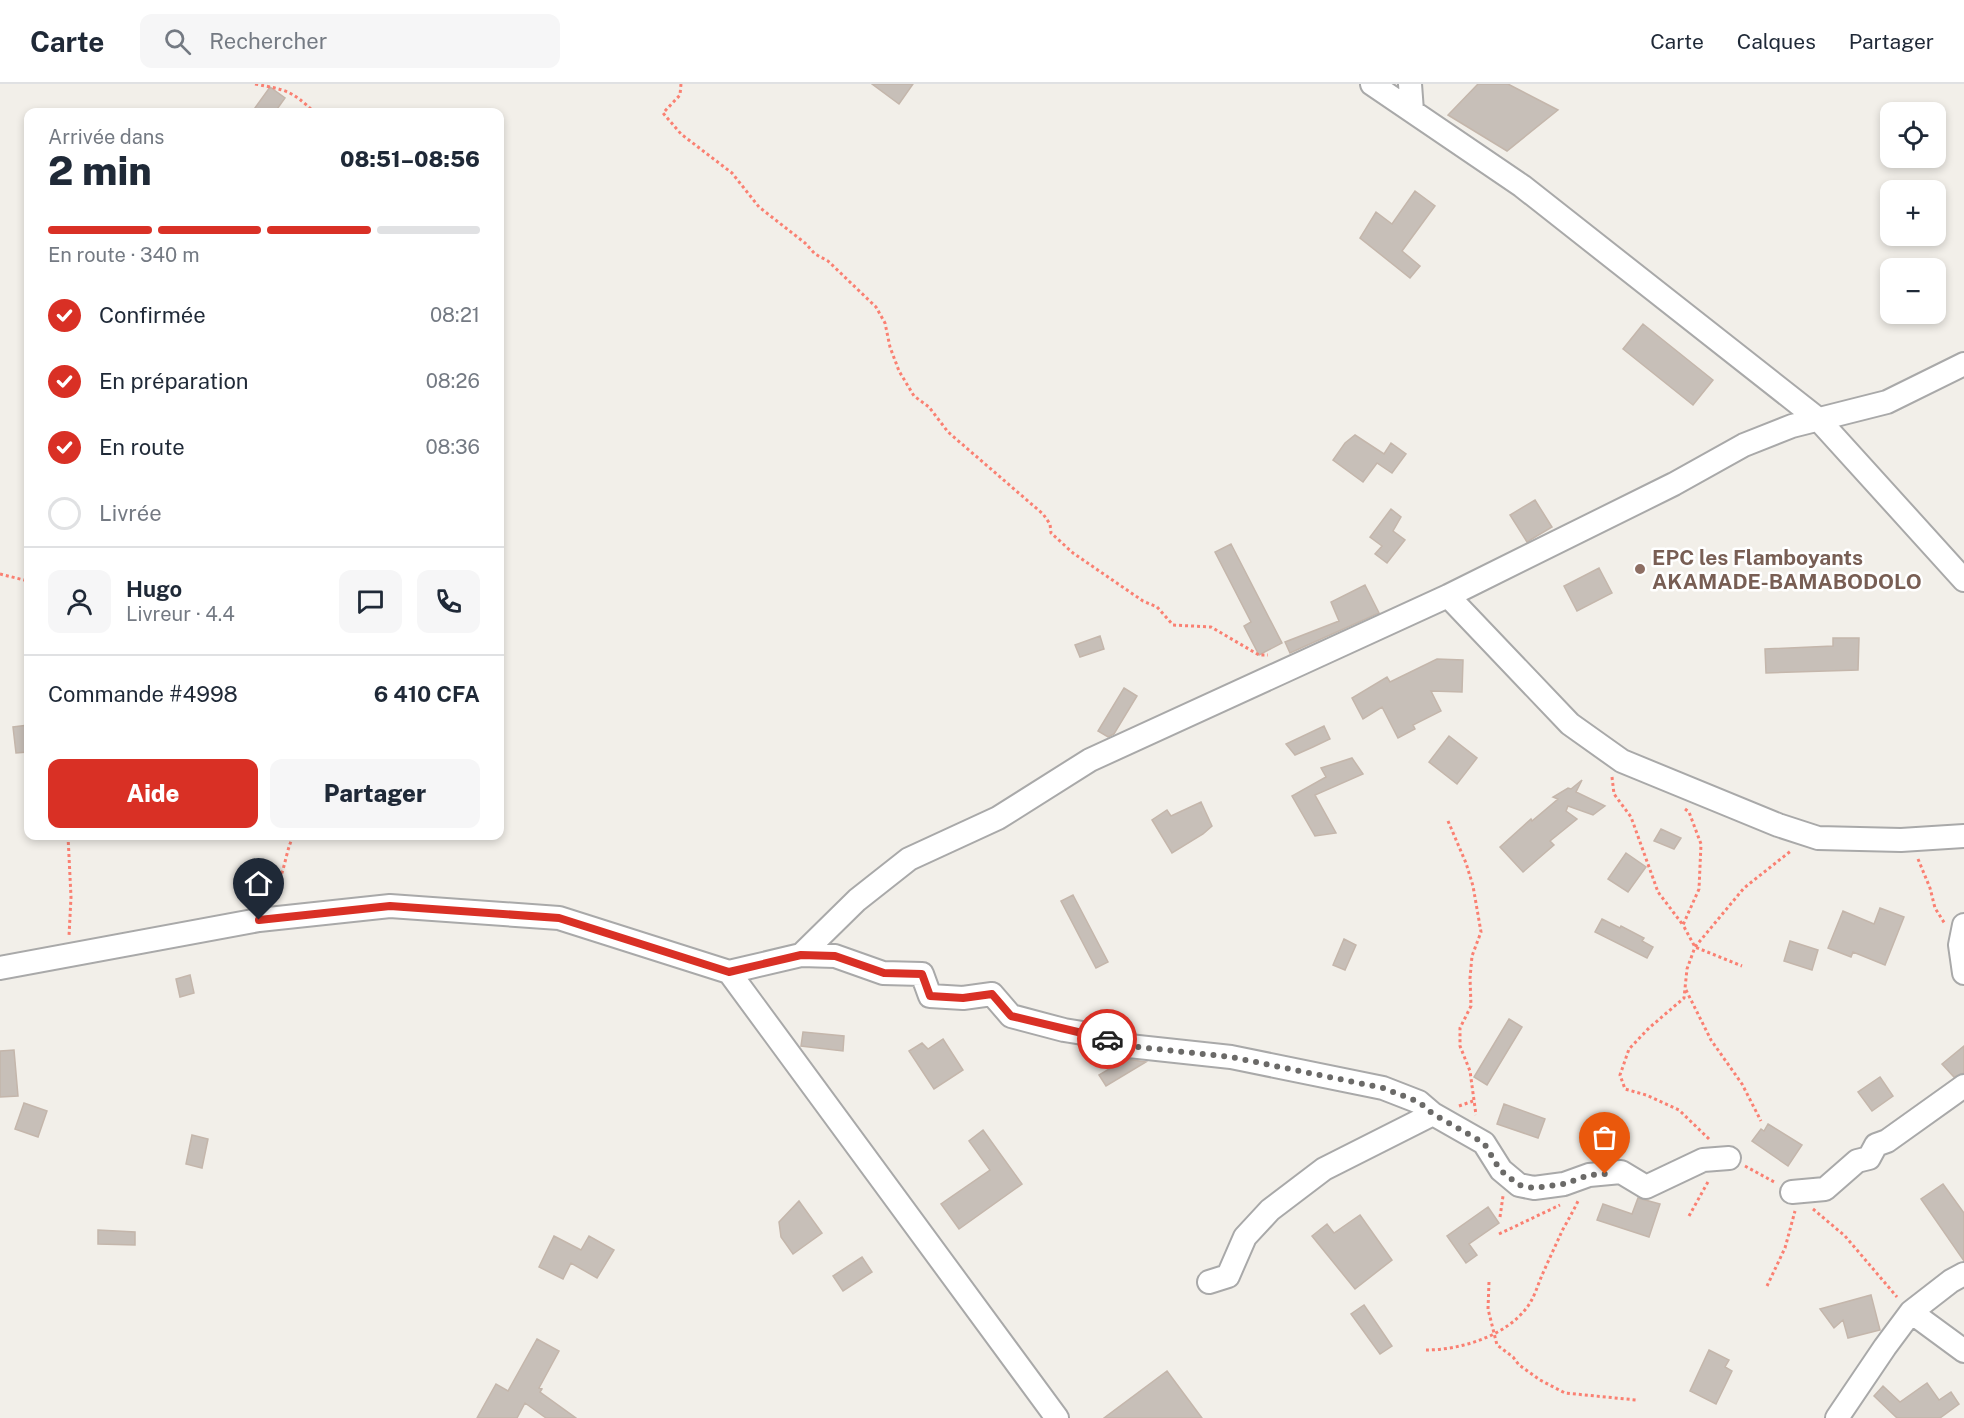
<!DOCTYPE html>
<html lang="fr">
<head>
<meta charset="utf-8">
<style>
  :root { --surface:#fff; --page:#f6f6f7; --text:#1f2937; --muted:#747a83; --line:#e0e1e3; --accent:#d93025 }
  body { margin:0; font-family:"Public Sans",sans-serif; background:var(--page); color:var(--text); height:100vh; display:flex; flex-direction:column; font-size:22px; white-space:nowrap }
  * { box-sizing:border-box; margin:0 }
  p { font-size:20px; color:var(--muted) }
  .icon { flex:none; width:33px; height:33px; fill:none; stroke:currentColor; stroke-width:2; stroke-linecap:round; stroke-linejoin:round }
  .map { position:relative; flex:1; overflow:hidden }
  .side { position:absolute; left:24px; top:24px; width:480px; height:732px; display:flex; flex-direction:column; background:var(--surface); border-radius:12px; box-shadow:0 3px 9px #0003 }
  .side>* { flex:none }
  .buttons { position:absolute; left:1880px; top:18px; display:grid; gap:12px }
  .buttons a { display:grid; place-items:center; width:66px; height:66px; border-radius:12px; background:var(--surface); box-shadow:0 3px 9px #0003; font-size:30px }
  .pin { position:absolute; display:grid; place-items:center; width:51px; height:51px; color:#fff; margin:-62px -26px; border-radius:50% 50% 50% 0; rotate:-45deg; box-shadow:0 0 6px #0007 }
  .pin .icon { rotate:45deg }
  .courier { position:absolute; display:grid; place-items:center; width:60px; height:60px; margin:-30px; border:4px solid #d93025; border-radius:50%; background:#fff; color:#222; box-shadow:0 2px 8px #0007 }
  .head em { font-style:normal; font-weight:800 }
  .head div { display:flex; flex-direction:column-reverse }
  .head { display:flex; align-items:center; justify-content:space-between; height:102px; padding:0 24px }
  h1 { font-size:39px; font-weight:800; line-height:45px }
  .bar { display:grid; grid-template-columns:repeat(4,1fr); gap:9px 6px; align-content:center; height:72px; padding:0 24px }
  .bar i { height:8px; border-radius:4px; background:var(--line) }
  .bar .selected { background:var(--accent) }
  .bar p { grid-column:span 4 }
  .line { display:flex; align-items:center; gap:15px; padding:0 24px; border-top:2px solid var(--line) }
  .line div { flex:1 }
  .round { display:grid; place-items:center; flex:none; width:63px; height:63px; border-radius:12px; background:var(--page) }
  ol { padding:0 24px; list-style:none }
  li { display:flex; align-items:center; gap:18px; height:66px }
  li p { margin-inline-start:auto }
  li .icon { padding:6px; border-radius:50%; background:var(--accent); color:#fff; stroke-width:4 }
  li:last-child { color:var(--muted) }
  li i { width:33px; height:33px; border:3px solid var(--line); border-radius:50% }
  .action { display:flex; gap:12px; margin-top:auto; padding:12px 24px }
  .action a { flex:1; height:69px; border-radius:12px; background:var(--accent); color:#fff; font-size:24px; font-weight:800; line-height:69px; text-align:center }
  .action a+a { background:var(--page); color:var(--text) }
  header { display:flex; align-items:center; gap:36px; box-sizing:border-box; height:84px; padding:0 30px; background:var(--surface); border-bottom:2px solid var(--line) }
  header strong { font-size:28px }
  nav { display:flex; gap:33px; margin-inline-start:auto; font-size:21px }
  .search { width:420px; height:54px; background:var(--page); display:flex; align-items:center; gap:15px; box-sizing:border-box; padding:0 21px; border-radius:12px; color:var(--muted); font-size:22px }
  .map>svg:first-child { display:block }
  .building { fill:#c7bfb8; stroke:#c4b6ab; stroke-width:1.5 }
  .lines { fill:none; stroke-linecap:round; stroke-linejoin:round }
  .minor-casing { stroke:#a9a9a9; stroke-width:26 }
  .path { stroke:#fa8072; stroke-width:3; stroke-dasharray:3 3; stroke-linecap:butt }
  .minor { stroke:#fff; stroke-width:22 }
  .done { stroke:#6b6a68; stroke-width:6; stroke-dasharray:0 10.8 }
  .route { stroke:#d93025; stroke-width:8 }
  .education-dot { fill:#8d6e63; stroke:#fff; stroke-width:2 }
  .labels { text-anchor:middle; dominant-baseline:central; stroke-width:5; stroke-linejoin:round; paint-order:stroke }
  .education-label { font-size:21px; font-weight:bold; fill:#785e54; stroke:#fff; text-anchor:start }
</style>
</head>
<body>
<header>
<strong>Carte</strong>
<div class="search"><svg class="icon" aria-label="search" viewBox="0 0 24 24"><circle cx="10" cy="10" r="6"/><path d="M15 15l6 6"/></svg>Rechercher</div>
<nav><a>Carte</a><a>Calques</a><a>Partager</a></nav>
</header>
<div class="map">
<svg width="1964" height="1334" viewBox="0 0 1964 1334">
  <rect width="100%" height="100%" fill="#f2efe9"/>
  <path class="building" d="M872,0H913L899,20Z
    M1478,0H1508L1558,26L1507,67L1448,31Z
    M270,3L285,14L275,28H252Z
    M1415,107L1435,122L1402,167L1420,182L1410,194L1360,154L1376,128L1392,140Z
    M1643,240L1713,296L1693,321L1623,265Z
    M1355,351L1384,370L1391,359L1406,370L1392,389L1377,379L1363,398L1333,376L1345,359Z
    M1535,416L1552,443L1527,458L1510,431Z
    M1391,425L1401,433L1393,447L1405,456L1387,479L1375,470L1382,462L1370,453Z
    M1231,460L1282,559L1259,571L1244,542L1251,538L1215,468Z
    M1599,484L1612,509L1577,527L1564,502Z
    M1365,501L1379,529L1290,569L1285,558L1339,537L1331,518Z
    M1100,552L1104,565L1080,573L1075,561Z
    M1833,554H1859L1858,586L1766,589L1765,565L1833,562Z
    M1437,575L1463,576L1462,608L1431,607L1441,627L1413,641L1415,645L1398,654L1382,623L1363,635L1352,614L1387,593L1390,598Z
    M1124,604L1137,612L1114,650L1108,653L1098,647Z
    M28,641V668L16,669L13,643Z
    M1324,642L1330,655L1313,663L1295,671L1286,660Z
    M1449,652L1477,674L1457,700L1429,678Z
    M1352,674L1363,690L1315,711L1336,749L1315,752L1292,712L1326,693L1321,684Z
    M1582,696L1576,708L1605,722L1593,731L1568,722L1566,727L1577,735L1550,757L1554,761L1523,788L1500,763L1531,735L1532,737L1558,715L1553,713L1568,704L1571,705Z
    M1201,718L1212,742L1203,750L1172,769L1152,736L1167,726L1171,732Z
    M1661,745L1681,754L1674,765L1654,757Z
    M1626,769L1646,783L1628,808L1608,795Z
    M1073,811L1108,878L1096,884L1061,817Z
    M1880,824L1904,833L1885,881L1853,868L1851,873L1828,864L1843,827L1874,840Z
    M1602,835L1620,844L1621,842L1644,854L1642,857L1653,863L1647,874L1595,848Z
    M1344,855L1356,861L1345,886L1333,881Z
    M1790,857L1818,866L1812,886L1784,877Z
    M190,891L194,909L180,913L176,895Z
    M1509,935L1522,943L1487,1001L1474,993Z
    M803,948L844,952L843,967L801,962Z
    M943,955L963,986L934,1005L909,967L922,959L928,965Z
    M1964,962V989L1954,993L1942,980Z
    M14,966L18,1012L0,1013V967Z
    M1126,975L1146,978L1106,1002L1099,991Z
    M1880,993L1893,1012L1872,1027L1858,1008Z
    M24,1019L47,1027L38,1053L15,1045Z
    M1504,1020L1545,1035L1538,1054L1497,1040Z
    M1768,1040L1802,1061L1788,1082L1752,1057L1761,1045L1764,1047Z
    M983,1046L1022,1100L959,1145L941,1120L990,1086L969,1057Z
    M192,1051L208,1055L202,1084L186,1080Z
    M1943,1100L1964,1129V1177L1921,1115Z
    M1638,1114L1660,1120L1649,1153L1597,1136L1603,1120L1632,1130Z
    M799,1117L822,1149L793,1170L781,1153L779,1138Z
    M1488,1123L1499,1139L1469,1160L1477,1171L1466,1179L1447,1152Z
    M1360,1131L1392,1176L1355,1205L1312,1152L1327,1140L1334,1149Z
    M98,1146L135,1148V1161L98,1160Z
    M554,1152L581,1166L589,1152L614,1166L597,1194L571,1179L563,1195L539,1183Z
    M862,1173L872,1188L843,1207L833,1192Z
    M1871,1211L1880,1246L1848,1254L1843,1236L1834,1244L1820,1225Z
    M1364,1221L1392,1262L1380,1270L1351,1230Z
    M537,1255L559,1267L539,1304L542,1305L540,1308L576,1334H546L525,1319L517,1334H477L496,1300L508,1307Z
    M1709,1266L1729,1276L1725,1283L1732,1287L1716,1320L1690,1307Z
    M1167,1287L1202,1334H1104Z
    M1927,1299L1939,1316L1951,1308L1959,1320L1940,1334H1897L1874,1312L1883,1302L1900,1318Z"/>
  <g class="lines">
    <g class="minor-casing">
      <path id="minor" d="M1372,0L1522,102L1818,335L1964,496
        M1410,0L1412,27
        M1448,512L1570,640L1622,677L1778,741L1818,754L1901,756L1964,752
        M1964,841L1960,861L1964,889
        M801,871L835,872L883,889L922,890L930,912L963,914L992,910L1011,932L1064,946L1095,951L1129,962L1231,973L1383,1004L1419,1018L1433,1030L1484,1059L1501,1086L1519,1101L1534,1104L1564,1100L1589,1091L1621,1088L1646,1103L1703,1076L1729,1074
        M0,884L259,836L390,822L559,834L729,888L801,871L857,816L909,775L998,734L1090,676L1448,512L1674,400L1744,361L1792,342L1887,318L1964,280
        M729,888L1057,1334
        M1792,1108L1825,1105L1857,1077L1869,1074L1876,1061L1887,1057L1964,1002
        M1209,1198L1228,1192L1245,1153L1270,1126L1324,1085L1433,1030
        M1911,1228L1964,1267
        M1837,1334L1885,1263L1911,1228L1951,1197L1964,1190"/>
    </g>
    <path class="path" d="M255,0C286,6 291,6 314,28
      M681,0L680,11L663,29L681,50L732,89L759,123L805,159L815,170L828,177L876,223L885,239L890,263L899,287L914,312L929,323L948,348L1043,430L1050,440L1051,449L1073,469L1143,517L1157,523L1173,541L1211,543L1259,571H1268
      M0,490L28,497
      M1612,693L1614,710L1631,733L1658,808L1683,841
      M1685,725L1689,728L1701,760L1699,805L1683,841L1695,863L1742,882
      M1448,737L1466,779L1473,802L1481,848L1472,872L1470,894L1471,922L1460,944V962L1470,987L1476,1031
      M68,752L71,813L69,852
      M1918,775L1930,804L1935,824L1945,840
      M266,815C270,808 276,802 280,794C285,783 288,759 294,752
      M1686,906L1711,956L1742,1000L1761,1037
      M1459,1022L1473,1017
      M1709,1055L1679,1026L1646,1011L1625,1005L1620,991L1629,965L1649,944L1684,914L1687,885L1695,863L1744,804L1792,766
      M1600,1071L1603,1055
      M1745,1082L1776,1099
      M1813,1125L1845,1152L1897,1213
      M1689,1132L1709,1096
      M1500,1133L1503,1112
      M1499,1150L1560,1121
      M1489,1198L1488,1225L1497,1261L1513,1273L1519,1281L1540,1296L1565,1309L1636,1316
      M1767,1202L1785,1164L1795,1127
      M1426,1266C1460,1266 1507,1252 1528,1222C1535,1212 1538,1200 1543,1189C1549,1175 1556,1161 1562,1147C1568,1136 1574,1126 1579,1115"/>
    <use href="#minor" class="minor"/>
  </g>
  <g class="lines">
    <path class="done" d="M1107,955L1129,962L1231,973L1383,1004L1419,1018L1433,1030L1484,1059L1500,1086L1519,1101L1534,1104L1564,1100L1589,1091L1605,1090"/>
    <path class="route" d="M259,836L390,822L559,834L729,888L801,871L835,872L884,889L922,890L930,912L963,914L992,910L1011,932L1107,955"/>
  </g>
  <circle class="education-dot" cx="1640" cy="485" r="6"/>
  <g class="labels">
    <g class="education-label">
      <text x="1652" y="473">EPC les Flamboyants<tspan x="1652" dy="24">AKAMADE-BAMABODOLO</tspan></text>
    </g>
  </g>
</svg>
<div class="buttons">
<a><svg class="icon" aria-label="locate" viewBox="0 0 24 24"><circle cx="12" cy="12" r="6"/><path d="M12 2v4M12 18v4M2 12h4M18 12h4"/></svg></a>
<a>+</a>
<a>−</a>
</div>
<div class="pin" style="left:1605px;top:1090px;background:#ea580c"><svg class="icon" aria-label="bag" viewBox="0 0 24 24"><path d="M5 8h14l-1 12H6zM9 8a3 3 0 0 1 6 0"/></svg></div>
<div class="pin" style="left:259px;top:836px;background:#1f2937"><svg class="icon" aria-label="home" viewBox="0 0 24 24"><path d="M3 11l9-7 9 7M6 9v11h12V9"/></svg></div>
<div class="courier" style="left:1107px;top:955px"><svg class="icon" aria-label="car" viewBox="0 0 24 24"><path d="M5 17H2v-5l4-1 3-4h7l3 4 3 1v5h-3M9 17h6M6 11h13"/><circle cx="7" cy="17" r="2"/><circle cx="17" cy="17" r="2"/></svg></div>
<section class="side">
<div class="head"><div><h1>2 min</h1><p>Arrivée dans</p></div><em>08:51–08:56</em></div>
<div class="bar"><i class="selected"></i><i class="selected"></i><i class="selected"></i><i></i><p>En route · 340 m</p></div>
<ol>
<li><svg class="icon" aria-label="check" viewBox="0 0 24 24"><path d="M5 12l5 5 9-10"/></svg>Confirmée<p>08:21</p></li>
<li><svg class="icon" aria-label="check" viewBox="0 0 24 24"><path d="M5 12l5 5 9-10"/></svg>En préparation<p>08:26</p></li>
<li><svg class="icon" aria-label="check" viewBox="0 0 24 24"><path d="M5 12l5 5 9-10"/></svg>En route<p>08:36</p></li>
<li><i></i>Livrée</li>
</ol>
<div class="line" style="height:108px"><a class="round"><svg class="icon" aria-label="person" viewBox="0 0 24 24"><circle cx="12" cy="8" r="4"/><path d="M4 21q1-7 8-7t8 7"/></svg></a><div><b>Hugo</b><p>Livreur · 4.4</p></div><a class="round"><svg class="icon" aria-label="chat" viewBox="0 0 24 24"><path d="M4 5h16v11H9l-5 4z"/></svg></a><a class="round"><svg class="icon" aria-label="phone" viewBox="0 0 24 24"><path d="M5 4h4l2 5-3 2q2 4 5 5l2-3 5 2v4C11 20 4 13 5 4z"/></svg></a></div>
<div class="line" style="height:78px"><div>Commande #4998</div><b>6 410 CFA</b></div>
<div class="action"><a>Aide</a><a>Partager</a></div>
</section>
</div>
</body>
</html>
